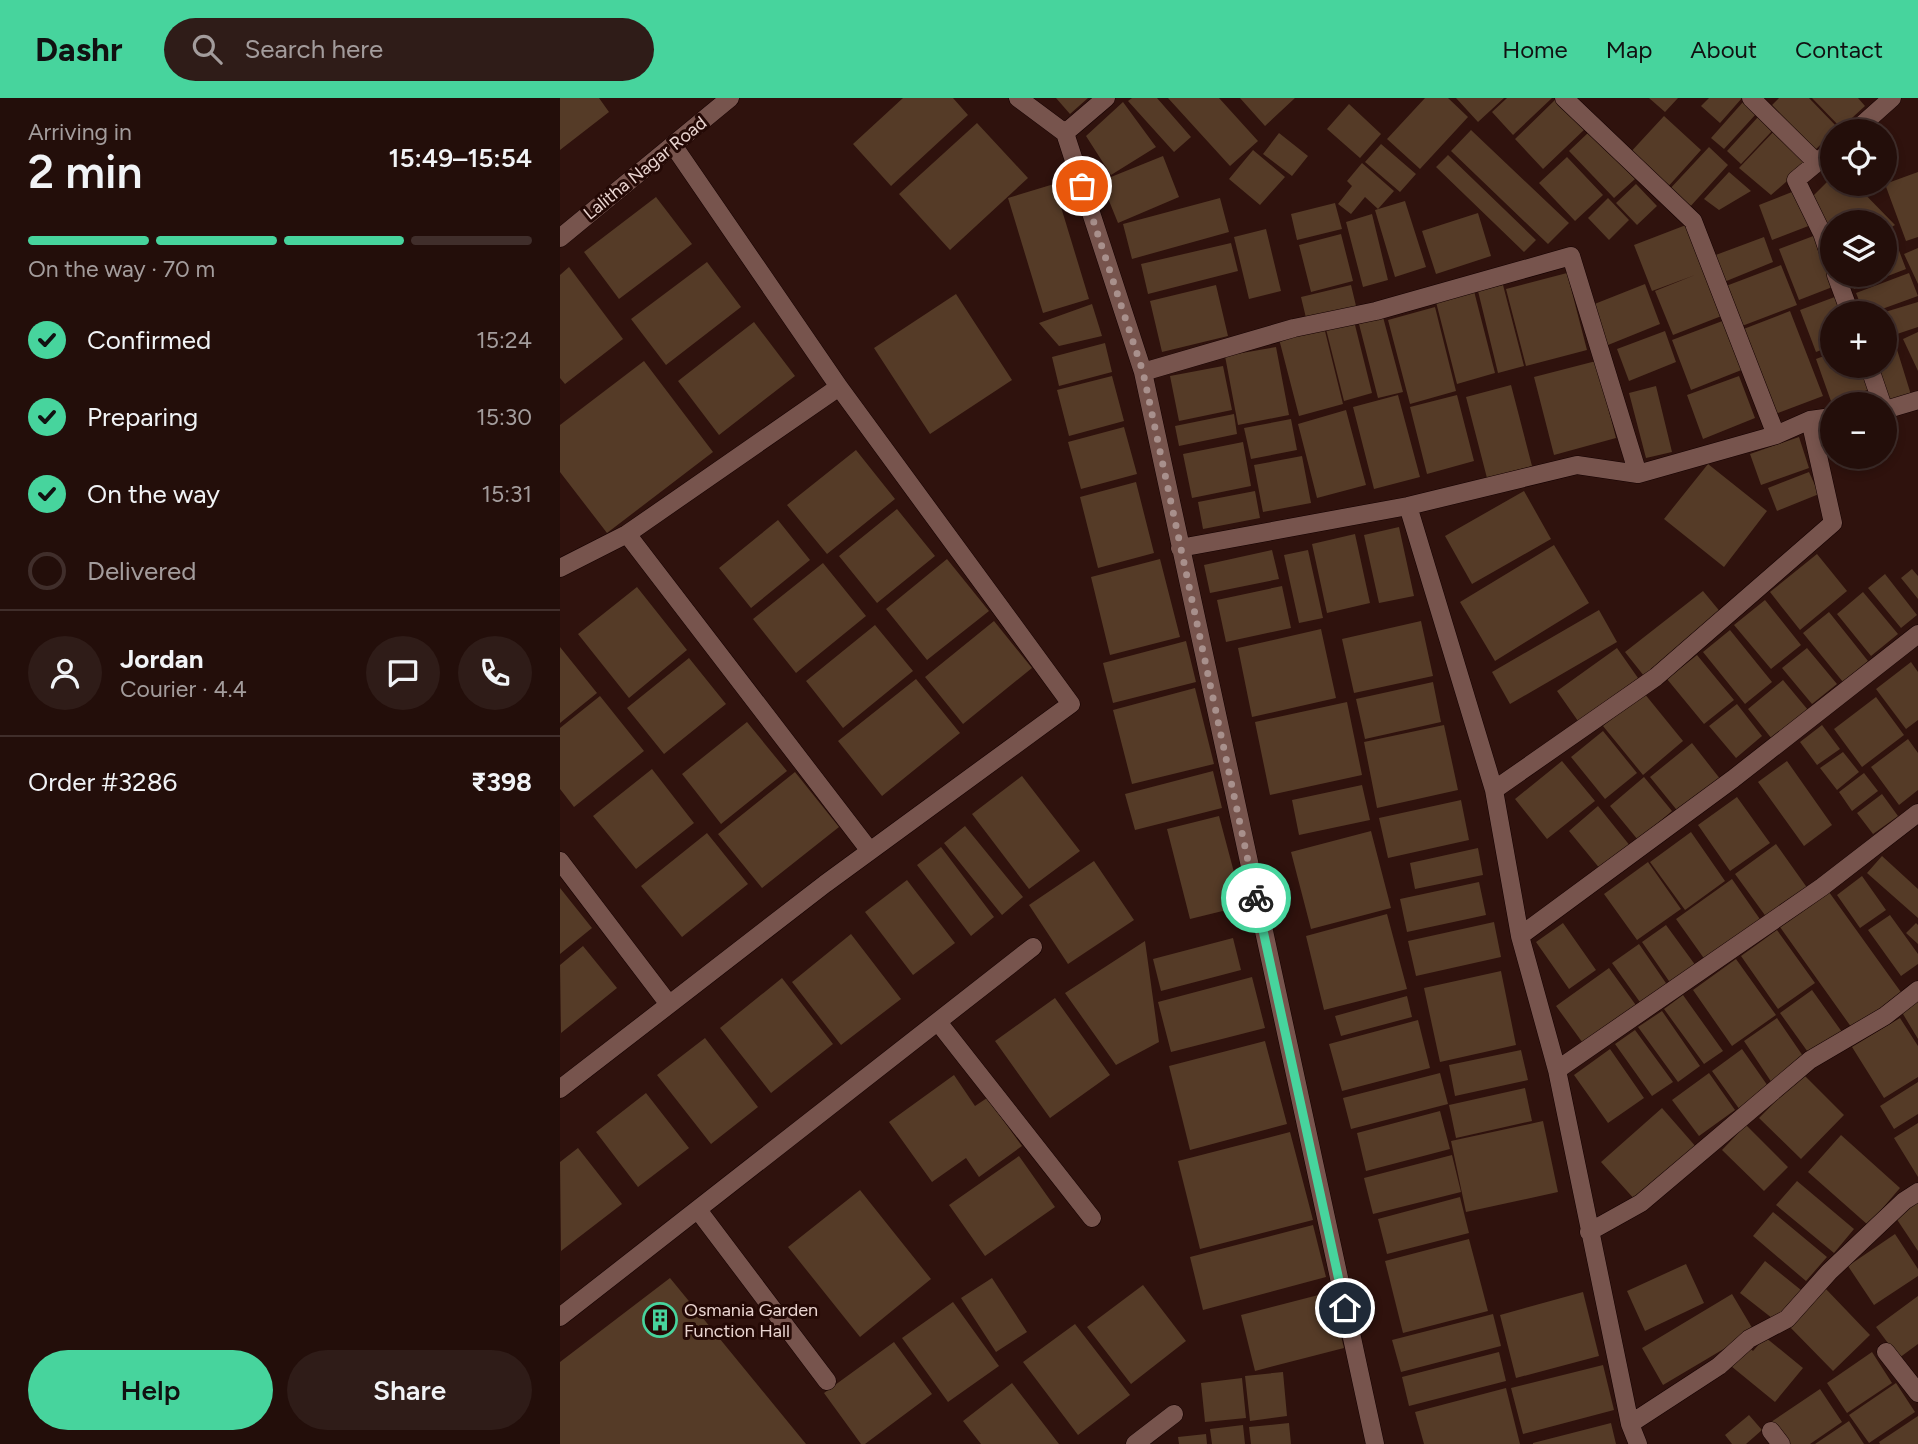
<!DOCTYPE html>
<html lang="en">
<head>
<meta charset="utf-8">
<style>
  :root { --surface:#230e0a; --page:#2f1c18; --text:#f1f3f6; --muted:#a39c9c; --line:#402e2b; --accent:#47d49d }
  body { margin:0; font-family:Figtree,sans-serif; background:var(--page); color:var(--text); height:100vh; display:flex; flex-direction:column; font-size:26px; white-space:nowrap }
  * { box-sizing:border-box; margin:0 }
  p { font-size:23px; color:var(--muted) }
  .icon { flex:none; width:38px; height:38px; fill:none; stroke:currentColor; stroke-width:2; stroke-linecap:round; stroke-linejoin:round }
  .map { position:relative; flex:1; overflow:hidden }
  .panel { display:flex; flex-direction:column; background:var(--surface); width:560px }
  .panel>* { flex:none }
  .buttons { position:absolute; left:1260px; top:21px; display:grid; gap:14px }
  .buttons a { display:grid; place-items:center; width:77px; height:77px; border-radius:50%; background:var(--surface); box-shadow:0 4px 10px #0003,0 0 0 2px var(--line); font-size:35px }
  .pin { position:absolute; display:grid; place-items:center; width:60px; height:60px; color:#fff; margin:-30px; border:4px solid #fff; border-radius:50%; box-shadow:0 2px 7px #0007 }
  .courier { position:absolute; display:grid; place-items:center; width:70px; height:70px; margin:-35px; border:5px solid #47d49d; border-radius:50%; background:#fff; color:#222; box-shadow:0 2px 9px #0007 }
  .overview em { font-style:normal; font-weight:600 }
  .overview div { display:flex; flex-direction:column-reverse }
  .overview { display:flex; align-items:center; justify-content:space-between; height:119px; padding:0 28px }
  h1 { font-size:46px; font-weight:600; line-height:52px }
  .bar { display:grid; grid-template-columns:repeat(4,1fr); gap:10px 7px; align-content:center; height:84px; padding:0 28px }
  .bar i { height:9px; border-radius:5px; background:var(--line) }
  .bar .current { background:var(--accent) }
  .bar p { grid-column:span 4 }
  .line { display:flex; align-items:center; gap:18px; padding:0 28px; border-top:2px solid var(--line) }
  .line div { flex:1 }
  .round { display:grid; place-items:center; flex:none; width:74px; height:74px; border-radius:37px; background:var(--page) }
  ol { padding:0 28px; list-style:none }
  li { display:flex; align-items:center; gap:21px; height:77px }
  li p { margin-inline-start:auto }
  li .icon { padding:7px; border-radius:50%; background:var(--accent); color:#111; stroke-width:4 }
  li:last-child { color:var(--muted) }
  li i { width:38px; height:38px; border:4px solid var(--line); border-radius:50% }
  .action { display:flex; gap:14px; margin-top:auto; padding:14px 28px }
  .action a { flex:1; height:80px; border-radius:42px; background:var(--accent); color:#111; font-size:28px; font-weight:600; line-height:80px; text-align:center }
  .action a+a { background:var(--page); color:var(--text) }
  header { display:flex; align-items:center; gap:42px; box-sizing:border-box; height:98px; padding:0 35px; background:var(--accent); color:#111 }
  header strong { font-size:33px }
  nav { display:flex; gap:38px; margin-inline-start:auto; font-size:24px }
  .search { width:490px; height:63px; background:var(--page); display:flex; align-items:center; gap:18px; box-sizing:border-box; padding:0 24px; border-radius:38px; color:var(--muted); font-size:26px }
  main { display:flex; flex:1; min-height:0 }
  .map>svg:first-child { display:block }
  .building { fill:#553b27 }
  .lines { fill:none; stroke-linecap:round; stroke-linejoin:round }
  .street-casing { stroke:#150100; stroke-width:19 }
  .secondary-casing { stroke:#150100; stroke-width:19 }
  .street { stroke:#77544d; stroke-width:18 }
  .secondary { stroke:#77544d; stroke-width:18 }
  .done { stroke:#a8908c; stroke-width:7; stroke-dasharray:0 12.6 }
  .route { stroke:#47d49d; stroke-width:9 }
  .labels { text-anchor:middle; dominant-baseline:central; stroke-width:6; stroke-linejoin:round; paint-order:stroke }
  .street-label { font-size:18px; fill:#e9d4d0; stroke:#240905 }
  .poi-label { font-size:18px; fill:#e9d4d0; stroke:#240905; text-anchor:start }
</style>
</head>
<body>
<header>
<strong>Dashr</strong>
<div class="search"><svg class="icon" aria-label="search" viewBox="0 0 24 24"><circle cx="10" cy="10" r="6"/><path d="M15 15l6 6"/></svg>Search here</div>
<nav><a>Home</a><a>Map</a><a>About</a><a>Contact</a></nav>
</header>
<main>
<section class="panel">
<div class="overview"><div><h1>2 min</h1><p>Arriving in</p></div><em>15:49–15:54</em></div>
<div class="bar"><i class="current"></i><i class="current"></i><i class="current"></i><i></i><p>On the way · 70 m</p></div>
<ol>
<li><svg class="icon" aria-label="check" viewBox="0 0 24 24"><path d="M5 12l5 5 9-10"/></svg>Confirmed<p>15:24</p></li>
<li><svg class="icon" aria-label="check" viewBox="0 0 24 24"><path d="M5 12l5 5 9-10"/></svg>Preparing<p>15:30</p></li>
<li><svg class="icon" aria-label="check" viewBox="0 0 24 24"><path d="M5 12l5 5 9-10"/></svg>On the way<p>15:31</p></li>
<li><i></i>Delivered</li>
</ol>
<div class="line" style="height:126px"><a class="round"><svg class="icon" aria-label="person" viewBox="0 0 24 24"><circle cx="12" cy="8" r="4"/><path d="M4 21q1-7 8-7t8 7"/></svg></a><div><b>Jordan</b><p>Courier · 4.4</p></div><a class="round"><svg class="icon" aria-label="chat" viewBox="0 0 24 24"><path d="M4 5h16v11H9l-5 4z"/></svg></a><a class="round"><svg class="icon" aria-label="phone" viewBox="0 0 24 24"><path d="M5 4h4l2 5-3 2q2 4 5 5l2-3 5 2v4C11 20 4 13 5 4z"/></svg></a></div>
<div class="line" style="height:91px"><div>Order #3286</div><b>₹398</b></div>
<div class="action"><a>Help</a><a>Share</a></div>
</section>
<div class="map">
<svg width="1358" height="1346" viewBox="0 0 1358 1346">
  <rect width="100%" height="100%" fill="#2f120d"/>
  <path class="building" d="M0,0H39L49,14L0,52Z
    M343,0H393L408,17L331,88L293,46Z
    M496,0H528L510,16Z
    M572,0H597L631,39L614,54L568,3Z
    M608,0H659L698,43L670,68Z
    M680,0H735L705,28Z
    M865,0H888L908,19L860,71L827,41Z
    M896,0H944L918,24Z
    M947,0H992L953,37L932,14Z
    M997,0L1026,30L983,71L955,41Z
    M1089,0H1118L1105,14Z
    M1149,0H1182L1160,25L1141,8Z
    M1219,0H1249L1278,30L1255,52L1212,7Z
    M1252,0H1298L1305,8L1281,30Z
    M563,4L596,49L551,77L526,38Z
    M1183,4L1196,16L1164,51L1151,40Z
    M789,6L821,36L800,60L767,31Z
    M1104,18L1141,52L1106,91L1068,57Z
    M1198,19L1212,33L1181,66L1167,53Z
    M417,25L468,80L390,152L339,96Z
    M1217,30L1251,62L1211,97L1179,70Z
    M911,32L1009,125L988,146L891,53Z
    M1030,33L1075,81L1054,100L1009,53Z
    M719,35L748,58L732,78L703,56Z
    M821,46L856,76L840,94L805,64Z
    M1149,49L1168,67L1128,111L1108,93Z
    M693,52L725,79L700,107L669,81Z
    M888,57L976,142L964,154L876,69Z
    M603,58L619,99L558,125L541,83Z
    M1007,59L1043,97L1015,123L979,85Z
    M802,65L834,93L818,111L805,99L791,116L778,106L792,88L787,83Z
    M1169,74L1191,93L1159,112L1144,101Z
    M1358,74V139L1346,143L1325,86Z
    M1272,79V86H1295L1335,127L1325,133V124H1272V130L1248,103Z
    M494,86L529,201L483,215L448,100Z
    M1076,86L1097,108L1077,127L1056,105Z
    M1237,92L1251,127L1212,142L1199,107Z
    M96,99L132,146L59,201L24,154Z
    M660,100L669,134L572,161L563,126Z
    M1048,100L1069,122L1049,142L1028,120Z
    M845,103L866,169L835,179L815,112Z
    M775,105L782,131L737,142L731,116Z
    M918,115L931,158L876,176L862,133Z
    M812,116L828,182L803,189L786,124Z
    M1126,127L1164,217L1113,237L1095,193L1135,177L1092,193L1074,147Z
    M706,131L721,193L689,201L674,139Z
    M781,136L793,183L751,194L739,147Z
    M1256,137L1275,188L1239,202L1219,151Z
    M1204,139L1213,164L1164,184L1153,158Z
    M1335,142L1346,171L1294,191L1288,177H1325V146Z
    M671,145L678,173L588,196L581,166Z
    M1358,150V186L1344,156Z
    M147,164L181,209L106,267L71,221Z
    M1221,167L1237,207L1182,228L1166,188Z
    M9,169L63,241L5,286L0,280V177Z
    M1007,175L1027,252L966,268L946,191Z
    M1349,175L1358,198L1311,215H1304L1296,195Z
    M1085,186L1100,226L1048,247L1032,207Z
    M656,187L668,238L602,254L590,203Z
    M791,187L797,212L747,224L741,199Z
    M943,187L964,268L938,275L918,193Z
    M914,193L935,275L897,286L876,204Z
    M396,196L452,282L370,336L314,250Z
    M1280,197L1287,215H1272V248L1256,254L1240,212Z
    M1358,204V229L1325,240V214Z
    M532,206L542,238L499,248L479,225Z
    M875,209L896,293L850,306L828,222Z
    M1230,213L1263,298L1213,317L1181,232Z
    M823,219L843,294L818,300L799,226Z
    M1165,222L1184,271L1131,292L1112,242Z
    M794,223L812,295L784,303L766,231Z
    M194,224L235,278L159,337L118,283Z
    M764,229L783,306L739,318L719,241Z
    M1105,233L1116,264L1069,283L1057,251Z
    M1358,234V273L1343,241Z
    M545,245L552,274L499,288L492,259Z
    M1335,245L1352,300L1327,308L1314,268H1325V249Z
    M716,249L729,317L678,327L665,258Z
    M1272,255V268H1303L1312,290L1272,306L1256,261Z
    M84,263L153,354L47,435L0,374V327Z
    M1036,263L1056,340L994,357L974,279Z
    M663,268L672,312L619,323L610,278Z
    M552,278L564,323L509,338L497,292Z
    M1179,278L1195,320L1143,341L1127,297Z
    M951,287L972,368L927,380L906,299Z
    M1096,288L1112,354L1086,360L1069,295Z
    M838,297L860,379L814,391L793,309Z
    M897,297L914,363L867,376L850,309Z
    M786,312L806,387L757,400L738,326Z
    M674,316L677,336L619,348L615,328Z
    M731,321L737,352L691,361L684,330Z
    M564,329L577,376L521,391L508,344Z
    M1239,339L1249,370L1201,387L1190,356Z
    M683,344L691,388L632,400L623,356Z
    M296,352L335,401L267,456L227,407Z
    M742,358L751,405L703,414L694,367Z
    M1148,366L1207,413L1164,469L1104,421Z
    M1249,374L1259,396L1217,413L1208,390Z
    M576,384L594,455L538,470L520,399Z
    M695,393L700,420L643,431L638,404Z
    M964,393L991,441L912,486L885,438Z
    M337,411L375,458L317,505L279,458Z
    M218,422L250,462L191,510L159,470Z
    M839,429L854,498L819,505L804,437Z
    M795,436L810,505L767,515L752,446Z
    M994,447L1029,505L935,563L900,504Z
    M712,452L719,481L650,495L644,467Z
    M748,452L763,520L739,525L724,457Z
    M1257,456L1287,493L1240,532L1210,494Z
    M387,461L429,513L367,562L326,511Z
    M600,461L620,539L550,557L531,479Z
    M263,465L306,518L236,575L193,521Z
    M1352,471L1358,478V501L1341,480Z
    M1325,476L1357,517L1341,530L1308,490Z
    M722,488L731,530L666,544L657,502Z
    M77,489L127,552L69,600L18,536Z
    M1143,493L1162,516L1084,578L1065,554Z
    M1303,494L1338,536L1311,558L1277,516Z
    M1205,502L1241,547L1211,571L1174,527Z
    M1039,512L1057,544L950,606L932,574Z
    M1269,514L1308,563L1283,584L1243,535Z
    M434,523L472,570L403,626L365,579Z
    M861,523L873,578L794,595L782,541Z
    M315,527L353,573L283,630L246,583Z
    M761,531L776,600L692,619L678,550Z
    M1170,532L1212,584L1185,606L1143,554Z
    M626,543L636,584L553,605L543,565Z
    M0,549L37,595L0,625Z
    M1057,550L1078,580L1018,623L997,593Z
    M1247,550L1277,586L1252,606L1222,570Z
    M1137,557L1174,602L1144,626L1107,581Z
    M129,560L166,606L104,656L67,610Z
    M1351,564L1358,574V622L1346,631L1316,591Z
    M356,581L400,635L322,698L278,643Z
    M1223,582L1248,612L1212,641L1188,611Z
    M873,584L881,624L805,641L796,601Z
    M635,590L654,666L572,686L553,612Z
    M1084,595L1123,643L1083,677L1043,628Z
    M40,598L84,653L14,709L0,691V630Z
    M1316,599L1344,637L1302,669L1274,631Z
    M787,604L802,677L710,697L695,624Z
    M1177,606L1202,638L1176,660L1149,628Z
    M187,624L227,673L161,726L122,676Z
    M884,627L898,692L817,710L804,644Z
    M1262,627L1280,651L1257,667L1240,644Z
    M1043,633L1077,675L1045,701L1011,659Z
    M1348,641L1358,655V692L1339,707L1311,669Z
    M1132,645L1161,682L1120,716L1090,679Z
    M1283,654L1299,674L1277,692L1260,670Z
    M1002,663L1035,703L987,741L955,701Z
    M1227,663L1272,727L1244,748L1198,684Z
    M92,671L134,725L76,771L33,718Z
    M653,673L662,710L575,732L565,696Z
    M235,674L279,729L202,790L158,736Z
    M1304,675L1318,693L1292,713L1279,694Z
    M462,678L520,753L469,791L412,716Z
    M1084,679L1112,713L1078,742L1050,708Z
    M802,687L810,722L739,737L732,702Z
    M1322,696L1338,718L1313,736L1297,715Z
    M1177,699L1210,745L1170,773L1138,727Z
    M901,702L909,742L828,760L819,720Z
    M1038,708L1071,749L1041,772L1009,733Z
    M659,718L683,808L630,821L607,731Z
    M405,728L463,799L442,817L384,745Z
    M811,733L831,810L751,831L731,754Z
    M1131,734L1165,783L1125,812L1090,764Z
    M147,735L188,786L122,839L81,788Z
    M1216,746L1248,791L1207,820L1175,776Z
    M381,749L434,819L411,838L357,767Z
    M918,750L923,777L855,791L850,765Z
    M1322,758L1358,791V820L1307,775Z
    M534,763L574,822L508,866L469,807Z
    M1088,764L1121,811L1077,842L1044,796Z
    M1302,778L1326,812L1300,830L1277,797Z
    M1172,781L1204,827L1148,866L1116,821Z
    M347,782L395,845L353,877L305,814Z
    M919,784L926,817L847,834L840,801Z
    M0,790L32,830L0,856Z
    M1269,794L1343,897L1294,933L1220,829Z
    M827,816L847,891L764,912L746,838Z
    M1330,817L1358,856V866L1341,878L1308,832Z
    M934,824L941,859L856,878L848,843Z
    M1003,825L1036,872L1009,891L976,844Z
    M1356,825L1358,827V846L1346,835Z
    M1106,827L1136,868L1111,886L1082,844Z
    M1217,832L1255,885L1218,911L1181,858Z
    M291,836L341,901L281,947L232,884Z
    M673,840L681,872L601,893L593,861Z
    M585,843L599,944L556,967L505,895Z
    M1079,846L1108,888L1082,907L1052,865Z
    M23,848L57,890L1,935L0,867Z
    M1176,861L1216,917L1172,948L1133,892Z
    M1049,870L1078,910L1025,948L996,908Z
    M941,873L956,947L880,964L864,890Z
    M692,879L705,930L611,954L598,904Z
    M222,880L273,946L211,995L160,930Z
    M1252,892L1282,934L1250,957L1220,915Z
    M1123,897L1163,953L1144,966L1104,911Z
    M847,898L852,919L781,938L775,918Z
    M495,900L550,977L490,1020L435,943Z
    M1358,900V941L1340,911Z
    M1102,913L1140,968L1118,984L1078,929Z
    M1217,920L1245,961L1212,985L1184,943Z
    M1340,920L1358,948V979L1324,1000L1292,949Z
    M858,922L870,970L782,993L769,946Z
    M1075,932L1113,984L1092,998L1055,946Z
    M145,940L198,1009L151,1046L97,977Z
    M705,943L727,1026L630,1052L609,968Z
    M1050,951L1084,1000L1048,1025L1014,977Z
    M1182,951L1210,991L1180,1012L1152,973Z
    M961,952L968,982L895,998L889,967Z
    M880,975L888,1006L791,1031L783,1000Z
    M1149,975L1175,1012L1139,1038L1112,1002Z
    M1243,976L1284,1017L1241,1061L1199,1020Z
    M394,977L415,1008L427,1000L462,1048L419,1079L406,1060L372,1084L329,1024Z
    M1358,984V1016L1334,1031L1320,1008Z
    M965,990L972,1023L896,1040L889,1007Z
    M86,995L129,1050L78,1089L36,1034Z
    M1102,1010L1137,1050L1076,1103L1041,1064Z
    M880,1013L890,1051L806,1073L797,1035Z
    M983,1023L998,1094L906,1114L891,1043Z
    M1358,1025V1079L1334,1040Z
    M1186,1027L1228,1069L1204,1093L1162,1052Z
    M730,1034L753,1122L640,1151L618,1063Z
    M1281,1037L1340,1090L1308,1127L1248,1074Z
    M18,1050L62,1106L1,1153L0,1064Z
    M892,1057L901,1094L813,1116L804,1080Z
    M459,1058L495,1109L425,1158L389,1107Z
    M1237,1083L1294,1131L1274,1155L1216,1107Z
    M300,1092L371,1181L300,1239L228,1149Z
    M900,1099L909,1135L827,1156L818,1121Z
    M1358,1101V1153L1334,1117Z
    M1213,1114L1267,1159L1246,1183L1193,1138Z
    M753,1127L766,1179L643,1212L630,1159Z
    M1335,1136L1358,1171V1178L1314,1207L1288,1168Z
    M909,1141L928,1213L843,1235L825,1163Z
    M1205,1163L1241,1192L1217,1224L1180,1195Z
    M1126,1166L1144,1205L1085,1233L1067,1193Z
    M110,1180L246,1346H0V1264Z
    M432,1180L467,1234L436,1254L401,1200Z
    M583,1187L626,1243L571,1286L527,1229Z
    M1265,1190L1310,1237L1273,1273L1227,1226Z
    M770,1194L784,1250L695,1273L681,1217Z
    M1023,1194L1039,1258L956,1280L940,1217Z
    M1172,1196L1194,1233L1103,1287L1082,1250Z
    M1358,1198V1246L1339,1260L1316,1229Z
    M393,1204L439,1268L388,1304L342,1240Z
    M933,1216L941,1248L841,1274L832,1242Z
    M515,1226L570,1297L518,1337L463,1264Z
    M1205,1239L1243,1270L1215,1304L1171,1268L1186,1246L1193,1253Z
    M334,1244L372,1296L305,1346H301L264,1295Z
    M939,1254L946,1283L849,1308L842,1279Z
    M1312,1254L1332,1285L1287,1315L1267,1285Z
    M1043,1267L1054,1312L963,1336L951,1290Z
    M723,1274L727,1318L690,1323L685,1278Z
    M682,1280L686,1320L645,1324L641,1285Z
    M452,1285L499,1346H421L403,1323Z
    M1336,1285L1355,1314L1309,1345L1289,1317Z
    M946,1290L960,1346H864L855,1314Z
    M1260,1291L1282,1324L1250,1346H1226L1211,1324Z
    M1189,1317L1202,1332L1186,1346H1172L1165,1337Z
    M1358,1318V1346H1320L1319,1344Z
    M1289,1323L1304,1346H1255Z
    M729,1325L731,1346H691L689,1329Z
    M1051,1325L1056,1346H973V1345Z
    M683,1327L685,1346H652L650,1331Z
    M646,1336L647,1346H619L618,1339Z"/>
  <g class="lines">
    <g class="street-casing">
      <path id="street" d="M458,0L505,35L583,274L815,1346
        M1004,0L1133,123L1216,337
        M1191,0L1257,65
        M1295,33L1332,0
        M505,35L546,0
        M1272,52L1236,82L1262,135L1272,165
        M1276,177L1290,215
        M1309,268L1322,306
        M583,274L734,230L816,213L1011,158L1078,376
        M1325,312L1358,302
        M848,408L934,692L960,838L997,972L1070,1326L1078,1346
        M67,436L310,753
        M620,450L848,408L1017,367L1078,376L1216,337L1250,322L1272,319
        M0,470L67,436L279,289
        M934,692L1096,579L1273,425L1250,322
        M0,763L108,905
        M960,838L1173,681L1358,536
        M378,924L532,1120
        M997,972L1262,789L1358,715
        M0,991L265,786L511,606L279,289L113,47
        M138,1112L267,1283
        M1029,1134L1081,1105L1250,962L1325,918L1358,892
        M0,1219L473,849
        M1326,1254L1358,1295
        M1070,1326L1159,1268L1189,1241L1227,1221L1269,1174L1344,1103L1358,1094
        M1211,1333L1221,1346
        M575,1346L614,1316"/>
    </g>
    <g class="secondary-casing">
      <path id="secondary" d="M0,140L170,0"/>
    </g>
    <use href="#street" class="street"/>
    <use href="#secondary" class="secondary"/>
  </g>
  <g class="lines">
    <path class="done" d="M522,88L583,274L696,800"/>
    <path class="route" d="M696,800L785,1210"/>
  </g>
  <defs>
    <g id="building-ring" transform="scale(1.75)"><circle r="9.5" fill="#240905" stroke="#47d49d" stroke-width="1.5"/><path d="M-4-6H4V6H1V3H-1V6H-4ZM-2.5-4.3h1.7v1.8h-1.7ZM.8-4.3h1.7v1.8H.8ZM-2.5-1h1.7V.8h-1.7ZM.8-1h1.7V.8H.8Z" fill="#47d49d"/></g>
  </defs>
  <g fill-rule="evenodd">
    <use href="#building-ring" x="100" y="1222"/>
  </g>
  <g class="labels">
    <g class="street-label">
      <text transform="translate(85 70) rotate(-39)">Lalitha Nagar Road</text>
    </g>
    <g class="poi-label">
      <text x="124" y="1212">Osmania Garden<tspan x="124" dy="21">Function Hall</tspan></text>
    </g>
  </g>
</svg>
<div class="buttons">
<a><svg class="icon" aria-label="locate" viewBox="0 0 24 24"><circle cx="12" cy="12" r="6"/><path d="M12 2v4M12 18v4M2 12h4M18 12h4"/></svg></a>
<a><svg class="icon" aria-label="layers" viewBox="0 0 24 24"><path d="M12 4l9 5-9 5-9-5zM3 14l9 5 9-5"/></svg></a>
<a>+</a>
<a>−</a>
</div>
<div class="pin" style="left:522px;top:88px;background:#ea580c"><svg class="icon" aria-label="bag" viewBox="0 0 24 24"><path d="M5 8h14l-1 12H6zM9 8a3 3 0 0 1 6 0"/></svg></div>
<div class="pin" style="left:785px;top:1210px;background:#1f2937"><svg class="icon" aria-label="home" viewBox="0 0 24 24"><path d="M3 11l9-7 9 7M6 9v11h12V9"/></svg></div>
<div class="courier" style="left:696px;top:800px"><svg class="icon" aria-label="bike" viewBox="0 0 24 24"><circle cx="6" cy="16" r="4"/><circle cx="18" cy="16" r="4"/><path d="M6 16l4-8h5l3 8M10 8l3 8H6M13 5h3"/></svg></div>
</div>
</main>
</body>
</html>
